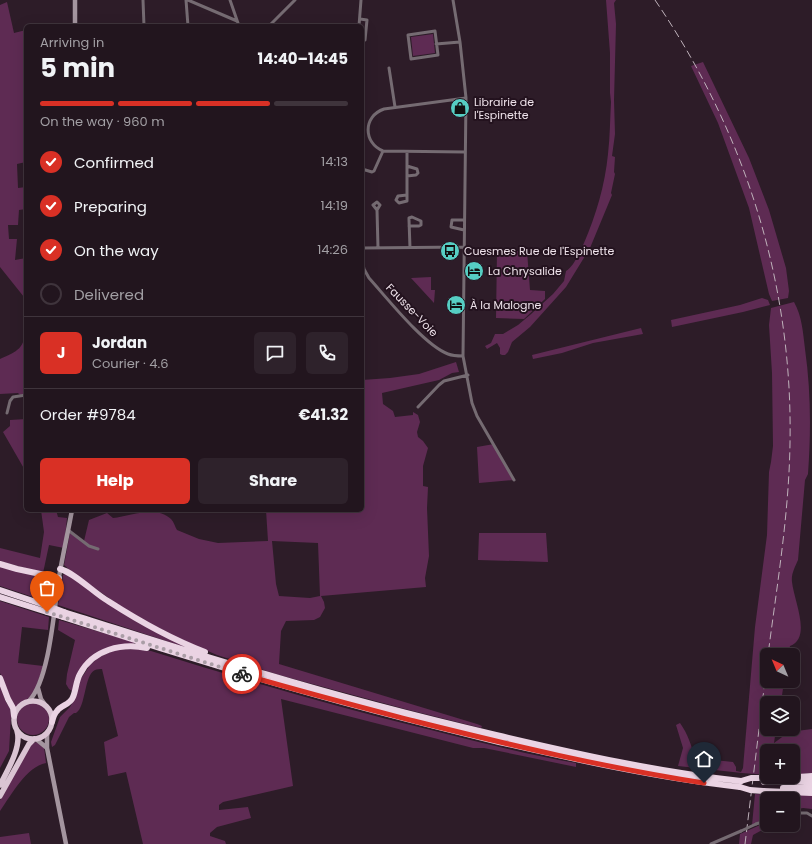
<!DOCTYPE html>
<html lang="en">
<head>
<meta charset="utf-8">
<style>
  :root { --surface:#22151e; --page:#2e222b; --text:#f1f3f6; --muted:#a29fa4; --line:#3f343c; --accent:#d93025 }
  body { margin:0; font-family:Poppins,sans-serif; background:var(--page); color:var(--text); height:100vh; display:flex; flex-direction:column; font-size:15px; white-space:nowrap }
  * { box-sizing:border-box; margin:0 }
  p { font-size:13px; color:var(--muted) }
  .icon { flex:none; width:22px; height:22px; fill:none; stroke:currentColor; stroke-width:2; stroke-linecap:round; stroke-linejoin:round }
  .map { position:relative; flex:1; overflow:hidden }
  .sheet { position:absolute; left:24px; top:24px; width:340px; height:488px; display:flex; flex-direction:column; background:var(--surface); border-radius:6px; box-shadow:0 4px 16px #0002,0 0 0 1px var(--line) }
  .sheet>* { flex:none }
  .needle { width:26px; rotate:316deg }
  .fabs { position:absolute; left:760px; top:648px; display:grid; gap:8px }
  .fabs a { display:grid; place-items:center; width:40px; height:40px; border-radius:6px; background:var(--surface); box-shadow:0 4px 16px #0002,0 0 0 1px var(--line); font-size:20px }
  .pin { position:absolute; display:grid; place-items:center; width:34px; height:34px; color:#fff; margin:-41px -17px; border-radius:50% 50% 50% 0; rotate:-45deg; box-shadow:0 0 4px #0007 }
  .pin .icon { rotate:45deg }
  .courier { position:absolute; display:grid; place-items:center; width:40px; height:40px; margin:-20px; border:3px solid #d93025; border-radius:50%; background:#fff; color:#222; box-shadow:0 1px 5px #0007 }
  .summary em { font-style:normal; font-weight:700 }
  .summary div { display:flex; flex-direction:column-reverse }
  .summary { display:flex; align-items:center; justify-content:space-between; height:68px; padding:0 16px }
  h1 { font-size:26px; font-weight:700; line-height:30px }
  .bar { display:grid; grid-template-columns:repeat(4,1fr); gap:6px 4px; align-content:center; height:48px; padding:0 16px }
  .bar i { height:5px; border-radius:3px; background:var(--line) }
  .bar .current { background:var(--accent) }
  .bar p { grid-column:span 4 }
  .line { display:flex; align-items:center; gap:10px; padding:0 16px; border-top:1px solid var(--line) }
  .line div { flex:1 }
  .round { display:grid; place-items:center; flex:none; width:42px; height:42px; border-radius:6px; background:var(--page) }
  ol { padding:0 16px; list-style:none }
  li { display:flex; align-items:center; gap:12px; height:44px }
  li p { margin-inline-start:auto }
  li .icon { padding:4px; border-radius:50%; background:var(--accent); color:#fff; stroke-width:4 }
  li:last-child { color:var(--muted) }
  li i { width:22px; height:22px; border:2px solid var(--line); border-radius:50% }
  .button { display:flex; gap:8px; margin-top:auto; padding:8px 16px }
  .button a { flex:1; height:46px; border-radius:6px; background:var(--accent); color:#fff; font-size:16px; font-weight:700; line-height:46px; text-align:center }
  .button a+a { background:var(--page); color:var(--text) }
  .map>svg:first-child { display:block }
  .green { fill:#5e2b53; fill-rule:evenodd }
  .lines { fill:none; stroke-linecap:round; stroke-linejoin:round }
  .minor { stroke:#756b72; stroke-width:3 }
  .secondary { stroke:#a4959f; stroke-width:4.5 }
  .trunk { stroke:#dac4d3; stroke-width:5.5 }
  .motorway { stroke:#ead3e3; stroke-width:6 }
  .rail { stroke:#bfb2bb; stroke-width:1; stroke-dasharray:8 4; stroke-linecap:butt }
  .minor-bridge { stroke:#756b72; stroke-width:3 }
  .motorway-bridge { stroke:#ead3e3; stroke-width:6 }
  .done { stroke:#aa9da6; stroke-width:4; stroke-dasharray:0 7.2 }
  .route { stroke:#d93025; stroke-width:5 }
  .labels { text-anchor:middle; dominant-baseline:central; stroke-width:4; stroke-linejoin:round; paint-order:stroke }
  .poi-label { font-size:11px; fill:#eee2ea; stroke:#23121e; text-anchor:start }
  .street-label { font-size:11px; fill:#eee2ea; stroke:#23121e }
</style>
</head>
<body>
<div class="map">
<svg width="812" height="844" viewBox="0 0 812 844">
  <rect width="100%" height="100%" fill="#2d1c28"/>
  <path class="green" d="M606,0H616L614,3L616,24L614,100L615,134L612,156L615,157L614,172L615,174L611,193L612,195L590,248L566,287L530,327L512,342L508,352L505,355H502L500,354V348L497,343L487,349L485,346L491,343L495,334H503L518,325L530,315L553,294L564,281L566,271C574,266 580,252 584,243C596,215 605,185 608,154C610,137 610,119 611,102L610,93V53Z
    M7,2L14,33L26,30V162L17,164L18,188L26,187V209L19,210L18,225H8L9,239H17L15,260L26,258V318L24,297L0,267V5Z
    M433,34L435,53L413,56L411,37Z
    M703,62L749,158L769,210L786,268L789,291L788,298L772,301L769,294L749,208L718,123L691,66Z
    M497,251H527L530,290L545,291V299L524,319L496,318Z
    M431,277V290H435L434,303L411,278Z
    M762,298L768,300L770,305L743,312L672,327L671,320L740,305Z
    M794,302C802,316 803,333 805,349C811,391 811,432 808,474L805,480L798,560C795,567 791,574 792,582C794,601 812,638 790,646L788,655H767V681H784L781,703H767V729H776L774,743L789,732L812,729V773L793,775V751H767V775L742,773L678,766L683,748L676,725L680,723C688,734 691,745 695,758L733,762L736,767V771L741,772L743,768L755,627L767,535L769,472L771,462L773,446L772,373L769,325L771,308Z
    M26,328V395H20L18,393L0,394V359C18,351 24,349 26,328Z
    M641,328L643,334L593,343L562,353L533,359L532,355Z
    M456,362L459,372L452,373L439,380L382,393L383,404L393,411L395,417L413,415V412L418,415L420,422L417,432L418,437L423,441L428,448L423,466V486L428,487L427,508L429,556L425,578L426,587L321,596L324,602L325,608L320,617L314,620L286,621L281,631L279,664L477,724L482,726L481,728L405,709L279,675L217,655L178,638L129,612L73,573L64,565L70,533L84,541L89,520L107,513L113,518C131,516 156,505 171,519C174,522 175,527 177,530L199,539L218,543L268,541L266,510H362V380L390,378L419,374ZM272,541L318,543L320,596L310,598L279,596L276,584Z
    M26,419V472L3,432L10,426V420Z
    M494,444L514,480L479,483L477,447Z
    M41,510H56L58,517L67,518L64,548L49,545L43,573L0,561V548L40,558L44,532Z
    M479,533H546L548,562L478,560Z
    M0,566L51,579L55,583L51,603L0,586Z
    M66,573L190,649L58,605L63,575Z
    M0,601L49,617L48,630L22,627L18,663L43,666V667L33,696L22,702L15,708L0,673Z
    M59,620L134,642V644L95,655L72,691L69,689L66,684L67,674L75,640L58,630Z
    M139,649L151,651C244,680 337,707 431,730C479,742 528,755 576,763V767L484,748H473L281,699L293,786L223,802L219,805V810L248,807L251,818L217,827L210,833V836L225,841L226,844H143L126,772L108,776L104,742L118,736L102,669C100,669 97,669 95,670C84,675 86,707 76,713H74L69,717L55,745L52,747L51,742L60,717L70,707L76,695L80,680L90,665L99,657L115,650Z
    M0,684L6,702L10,708L11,716L9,751L0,768Z
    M17 719a16 16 0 1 1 32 0a16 16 0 1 1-32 0Z
    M36,742L44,747L46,763C26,767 12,794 0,811V800L30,745Z
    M755,794L812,795V809L803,808L793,810V799H767V817L752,825Z
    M767,822V825H771L753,835L751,844H739L740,834Z
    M29,833L31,844H0V837Z"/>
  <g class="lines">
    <path class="minor" d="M143,0L144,26
      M186,0L188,26
      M188,0L237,21
      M230,0L239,26
      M453,0L460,42L466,98L463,356L472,403L477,416L514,480
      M360,19L367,20L365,40H362
      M269,26L295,0
      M359,26L361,0
      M435,31L438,55L411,59L408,35Z
      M436,44L460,42
      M389,68L395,107
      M407,152V201L399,203L396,200L398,196L407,195
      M465,152L383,151C363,143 363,116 384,109L466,98
      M407,166L417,169L418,173L416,175L407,176
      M362,169L372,172L374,171L383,151
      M377,210L380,205L377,202L373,205L377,210L378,248
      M409,226H419L421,225V221L412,217L409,218V220L410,248
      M464,230L451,227L452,220H464
      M362,248L464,247
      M362,259L364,269L369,278C387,298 424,345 448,354C453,356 458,356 463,356
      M418,407L439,385L444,381L468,375
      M7,413L10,401L13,397L26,395
      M68,530L89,546L98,549
      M793,813H807L812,816
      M756,824L767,820
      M711,844L741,831"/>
    <path class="secondary" d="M75,0V26
      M38,688L41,699L46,706
      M29,701C50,679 54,608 59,577C63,554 68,532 72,510
      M48,731L47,736V748L66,844
      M36,739L47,748"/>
    <path class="trunk" d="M14 720a19 19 0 1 1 38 0a19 19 0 1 1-38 0Z
      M0,785C7,771 22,747 17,731
      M0,796L29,744L34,739"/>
    <path class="motorway" d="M0,564L17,569L59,578
      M60,569C75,573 94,593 108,601C139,621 171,639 205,652
      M0,590L48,606
      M0,597L47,612
      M64,612C131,633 198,655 265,674C342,697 419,717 496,735C577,754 658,772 741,781
      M63,617C130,639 197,660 264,680C342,703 420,723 499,742C578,760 659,778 740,787
      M0,678L8,699L13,708L14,716
      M52,722C53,718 54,714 57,711C61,705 70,705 73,697C76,690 76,681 80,674C93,649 122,643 147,648
      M784,778L812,776
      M764,782L812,781
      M783,788L812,787
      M763,791L812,793"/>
    <path class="rail" d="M655,0C745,132 793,283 790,443C789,514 777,585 768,655
      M745,844L767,664"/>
    <path class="minor-bridge" d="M741,831L756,824"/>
    <path class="motorway-bridge" d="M48,606L64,612
      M47,612L63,617
      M741,781L751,778H764
      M740,787L750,790L763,791"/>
  </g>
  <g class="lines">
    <path class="done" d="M47,612L242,674"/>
    <path class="route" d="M242,674C299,691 357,706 414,721C510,745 607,768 704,783"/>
  </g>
  <defs>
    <g id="shop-disc" transform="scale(1)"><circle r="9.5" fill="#56cec3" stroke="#23121e"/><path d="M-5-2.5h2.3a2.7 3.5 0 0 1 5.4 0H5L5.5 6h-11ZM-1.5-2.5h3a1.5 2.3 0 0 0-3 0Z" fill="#111"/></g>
    <g id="bus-disc" transform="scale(1)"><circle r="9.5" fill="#56cec3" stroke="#23121e"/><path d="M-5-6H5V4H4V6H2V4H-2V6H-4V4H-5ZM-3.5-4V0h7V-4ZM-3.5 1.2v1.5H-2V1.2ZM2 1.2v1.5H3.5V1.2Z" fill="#111"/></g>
    <g id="hotel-disc" transform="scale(1)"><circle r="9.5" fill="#56cec3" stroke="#23121e"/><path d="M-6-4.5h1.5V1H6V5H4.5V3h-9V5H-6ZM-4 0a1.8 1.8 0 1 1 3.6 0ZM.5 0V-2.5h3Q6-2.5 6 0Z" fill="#111"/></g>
  </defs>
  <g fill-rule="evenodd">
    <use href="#shop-disc" x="460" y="108"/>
    <use href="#bus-disc" x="450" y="251"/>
    <use href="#hotel-disc" x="474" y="271"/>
    <use href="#hotel-disc" x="456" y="305"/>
  </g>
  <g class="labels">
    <g class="poi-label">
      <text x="474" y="102">Librairie de<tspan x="474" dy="13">l'Espinette</tspan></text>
      <text x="464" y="251">Cuesmes Rue de l'Espinette</text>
      <text x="488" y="271">La Chrysalide</text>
      <text x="470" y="305">À la Malogne</text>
    </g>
    <g class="street-label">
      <text transform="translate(412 310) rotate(46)">Fausse-Voie</text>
    </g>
  </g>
</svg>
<div class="fabs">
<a><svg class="needle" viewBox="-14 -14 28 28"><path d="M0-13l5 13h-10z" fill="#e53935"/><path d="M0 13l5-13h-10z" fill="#a29fa4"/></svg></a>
<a><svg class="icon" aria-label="layers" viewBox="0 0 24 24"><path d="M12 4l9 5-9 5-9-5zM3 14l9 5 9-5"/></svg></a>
<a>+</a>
<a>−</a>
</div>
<div class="pin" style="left:47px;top:612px;background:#ea580c"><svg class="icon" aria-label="bag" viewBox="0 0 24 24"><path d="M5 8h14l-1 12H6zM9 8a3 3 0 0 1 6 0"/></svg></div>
<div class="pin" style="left:704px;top:783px;background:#1f2937"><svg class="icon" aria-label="home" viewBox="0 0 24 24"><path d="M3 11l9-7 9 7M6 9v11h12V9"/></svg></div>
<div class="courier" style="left:242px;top:674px"><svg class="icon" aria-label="bike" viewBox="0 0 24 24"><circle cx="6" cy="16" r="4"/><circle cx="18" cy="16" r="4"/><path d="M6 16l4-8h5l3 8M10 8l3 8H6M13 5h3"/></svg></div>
<section class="sheet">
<div class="summary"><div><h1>5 min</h1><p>Arriving in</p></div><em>14:40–14:45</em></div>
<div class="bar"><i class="current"></i><i class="current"></i><i class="current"></i><i></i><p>On the way · 960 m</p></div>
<ol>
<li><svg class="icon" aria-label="check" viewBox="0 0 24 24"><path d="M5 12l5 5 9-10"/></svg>Confirmed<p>14:13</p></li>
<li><svg class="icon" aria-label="check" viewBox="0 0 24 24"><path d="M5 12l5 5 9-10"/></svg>Preparing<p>14:19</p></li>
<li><svg class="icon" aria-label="check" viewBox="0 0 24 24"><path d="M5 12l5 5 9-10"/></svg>On the way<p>14:26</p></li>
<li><i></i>Delivered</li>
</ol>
<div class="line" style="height:72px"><b class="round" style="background:var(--accent);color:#fff">J</b><div><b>Jordan</b><p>Courier · 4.6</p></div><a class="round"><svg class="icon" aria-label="chat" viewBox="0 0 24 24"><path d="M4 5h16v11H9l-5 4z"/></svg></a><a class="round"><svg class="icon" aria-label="phone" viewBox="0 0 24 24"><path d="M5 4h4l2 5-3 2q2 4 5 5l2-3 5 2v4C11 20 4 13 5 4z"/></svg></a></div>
<div class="line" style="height:52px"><div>Order #9784</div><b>€41.32</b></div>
<div class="button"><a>Help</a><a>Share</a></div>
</section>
</div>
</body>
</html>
